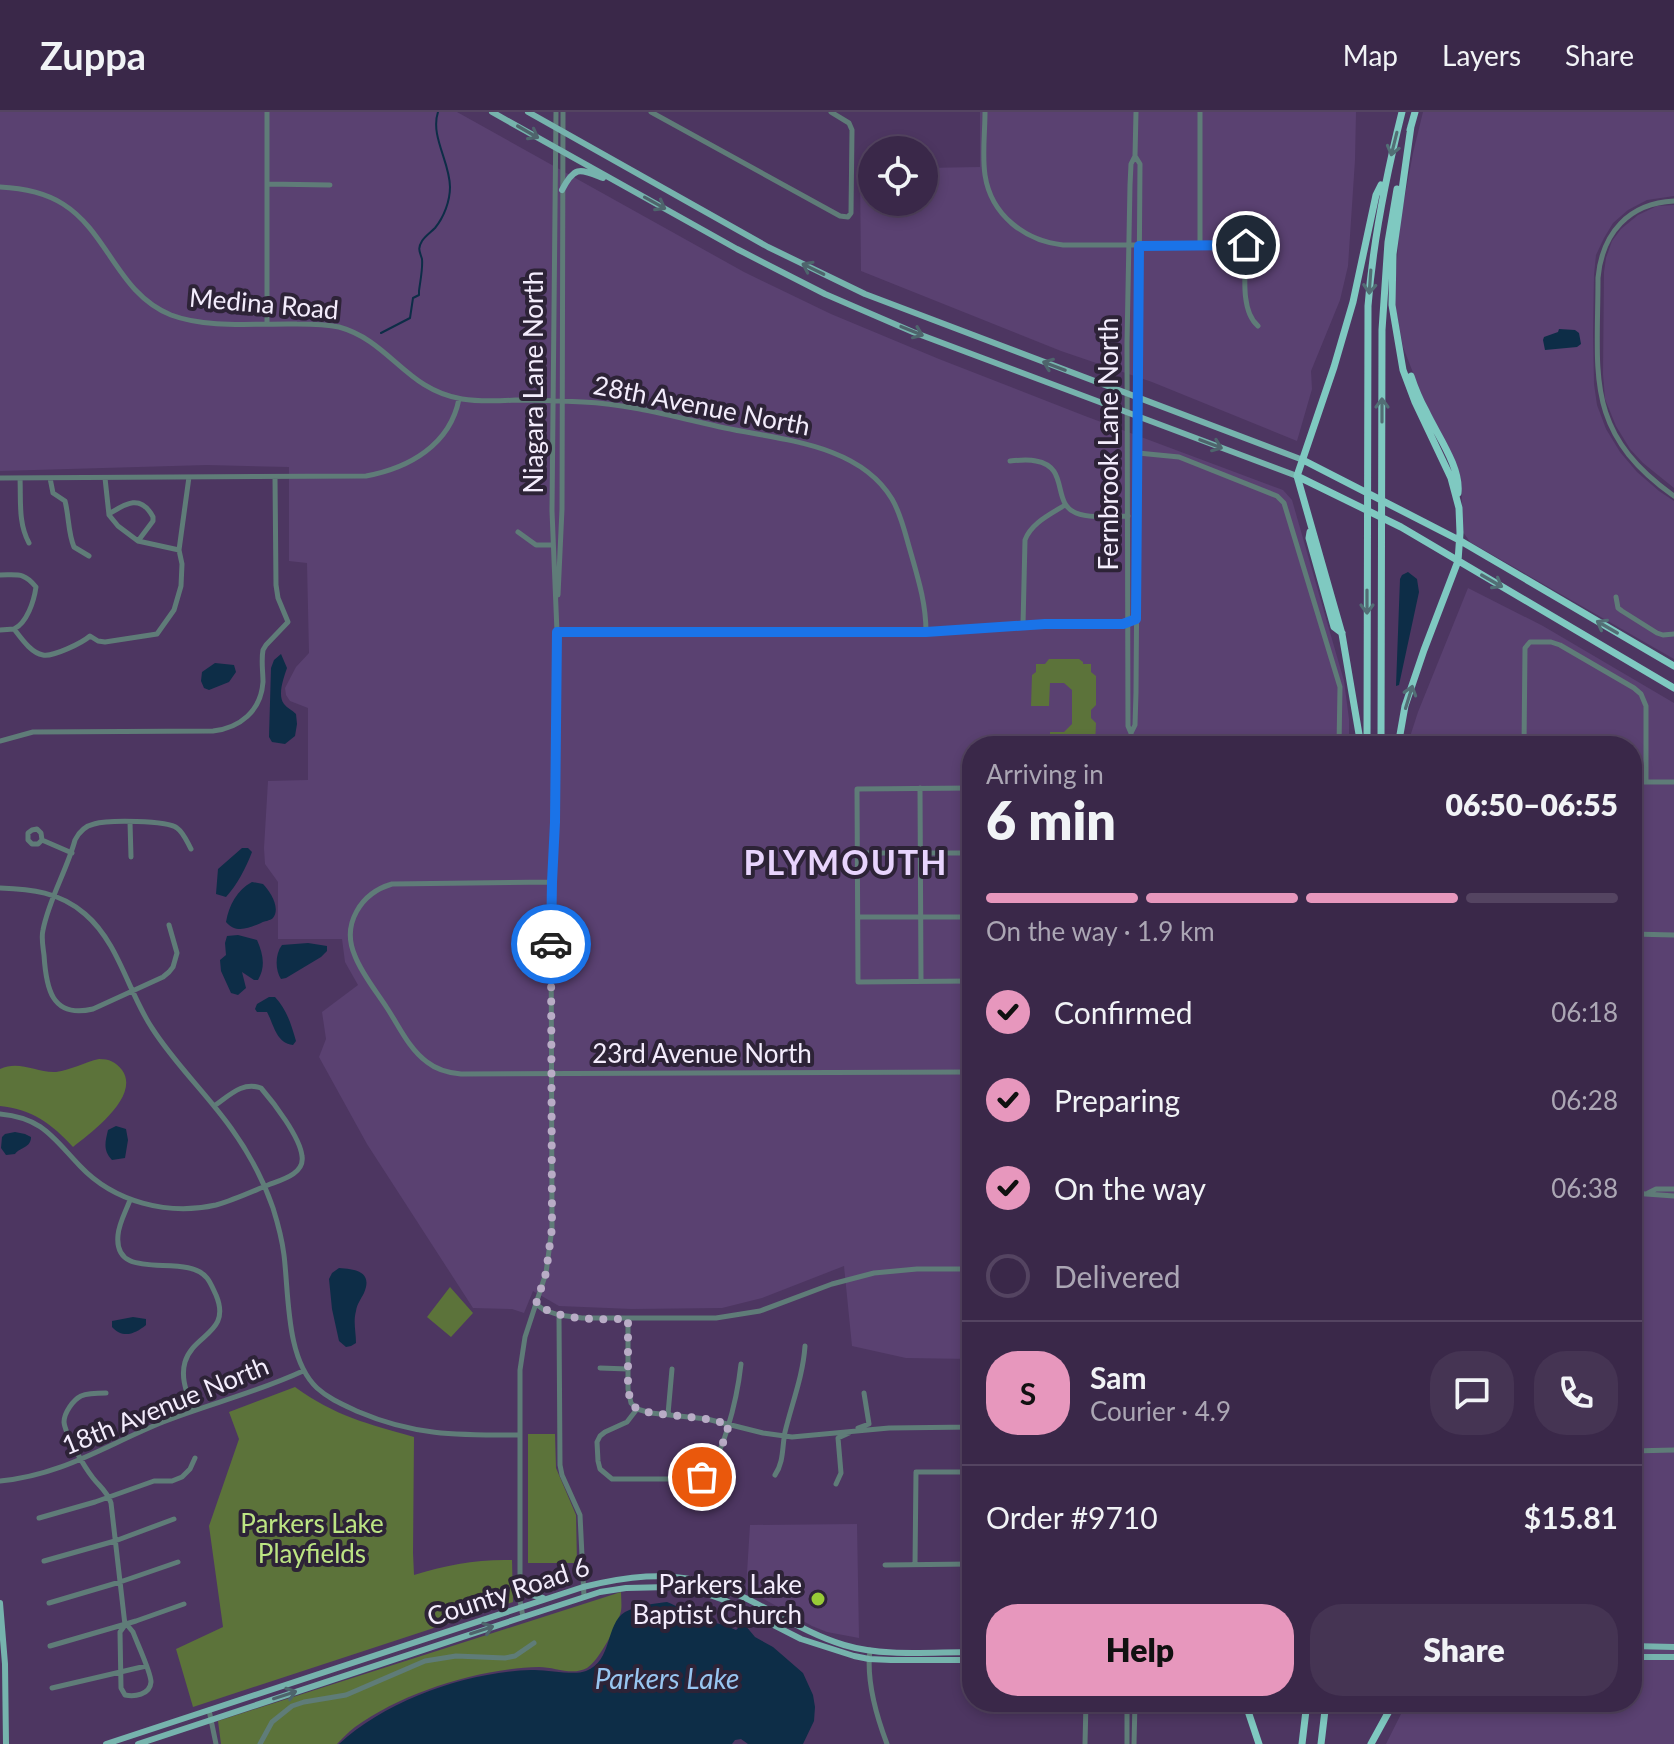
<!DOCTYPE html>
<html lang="en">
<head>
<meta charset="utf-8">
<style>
  :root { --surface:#3a2849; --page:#453453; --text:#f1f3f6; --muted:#aba6b4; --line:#544461; --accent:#e797bd }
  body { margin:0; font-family:Lato,sans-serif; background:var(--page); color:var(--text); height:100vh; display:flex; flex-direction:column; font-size:30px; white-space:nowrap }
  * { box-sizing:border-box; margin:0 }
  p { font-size:26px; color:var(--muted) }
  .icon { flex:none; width:44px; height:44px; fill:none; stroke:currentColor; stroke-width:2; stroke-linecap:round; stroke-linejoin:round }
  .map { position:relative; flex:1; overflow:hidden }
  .sheet { position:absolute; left:962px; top:624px; width:680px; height:976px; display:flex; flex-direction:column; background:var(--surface); border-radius:32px; box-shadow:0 4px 12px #0003,0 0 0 2px var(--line) }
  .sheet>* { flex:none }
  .buttons { position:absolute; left:858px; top:24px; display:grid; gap:16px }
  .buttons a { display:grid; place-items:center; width:80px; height:80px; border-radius:50%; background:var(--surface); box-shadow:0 4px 12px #0003,0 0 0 2px var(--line); font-size:40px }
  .pin { position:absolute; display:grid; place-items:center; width:68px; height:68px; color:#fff; margin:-34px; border:4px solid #fff; border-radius:50%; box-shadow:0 2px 8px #0007 }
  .courier { position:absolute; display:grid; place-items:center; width:80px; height:80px; margin:-40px; border:6px solid #1a73e8; border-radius:50%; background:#fff; color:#222; box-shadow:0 2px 10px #0007 }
  .headline em { font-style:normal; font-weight:800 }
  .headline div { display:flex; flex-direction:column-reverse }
  .headline { display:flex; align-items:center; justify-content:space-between; height:136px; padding:0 24px }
  h1 { font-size:52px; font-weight:800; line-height:60px }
  .bar { display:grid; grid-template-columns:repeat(4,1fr); gap:12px 8px; align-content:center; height:96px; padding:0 24px }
  .bar i { height:10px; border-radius:6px; background:var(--line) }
  .bar .selected { background:var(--accent) }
  .bar p { grid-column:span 4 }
  .line { display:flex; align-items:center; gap:20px; padding:0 24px; border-top:2px solid var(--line) }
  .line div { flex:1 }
  .round { display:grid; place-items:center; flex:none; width:84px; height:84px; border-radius:32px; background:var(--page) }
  ol { padding:0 24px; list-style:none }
  li { display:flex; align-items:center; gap:24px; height:88px }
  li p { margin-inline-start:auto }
  li .icon { padding:8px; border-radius:50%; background:var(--accent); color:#111; stroke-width:4 }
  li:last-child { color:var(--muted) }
  li i { width:44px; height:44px; border:4px solid var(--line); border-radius:50% }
  .cta { display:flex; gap:16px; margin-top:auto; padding:16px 24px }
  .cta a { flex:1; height:92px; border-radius:32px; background:var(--accent); color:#111; font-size:32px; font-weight:800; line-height:92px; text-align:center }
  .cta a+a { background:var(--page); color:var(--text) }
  header { display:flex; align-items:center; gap:48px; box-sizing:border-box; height:112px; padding:0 40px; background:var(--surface); border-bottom:2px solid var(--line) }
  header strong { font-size:38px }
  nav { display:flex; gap:44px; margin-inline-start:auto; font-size:28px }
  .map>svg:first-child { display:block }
  .built { fill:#5a4171 }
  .green { fill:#5c733a }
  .water { fill:#0d2d47 }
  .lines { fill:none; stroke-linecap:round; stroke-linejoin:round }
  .stream { stroke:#0d2d47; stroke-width:2 }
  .minor { stroke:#5f7c78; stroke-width:5 }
  .major { stroke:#76b3ad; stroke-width:6 }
  .highway { stroke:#7fc9c1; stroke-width:7 }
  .oneway { stroke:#4e646c }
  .oneway2 { stroke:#526e75 }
  .done { stroke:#b9acc6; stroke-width:8; stroke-dasharray:0 14.4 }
  .route { stroke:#1a73e8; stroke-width:10 }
  .poi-dot { fill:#98cb37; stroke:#2d2337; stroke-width:3 }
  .labels { text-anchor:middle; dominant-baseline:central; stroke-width:8; stroke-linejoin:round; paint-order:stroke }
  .street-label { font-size:26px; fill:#f3ecfc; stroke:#2d2337 }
  .park-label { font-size:26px; fill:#bce483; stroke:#2d2337 }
  .poi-label { font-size:26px; fill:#f3ecfc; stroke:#2d2337; text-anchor:end }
  .water-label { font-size:28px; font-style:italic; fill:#97c5f0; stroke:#2d2337 }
  .district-label { font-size:34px; font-weight:bold; letter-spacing:2px; fill:#e8d4fd; stroke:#2d2337 }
</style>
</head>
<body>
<header>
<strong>Zuppa</strong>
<nav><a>Map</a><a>Layers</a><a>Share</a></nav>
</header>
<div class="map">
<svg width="1674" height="1632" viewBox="0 0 1674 1632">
  <rect width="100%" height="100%" fill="#4d3661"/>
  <path class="built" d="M0,0H457L744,160L831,202L939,247L1085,304L1283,378L1292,388L1344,569L1349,607V634H972V1247L906,1246L852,1234L844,1154L762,1186L722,1196L632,1197L559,1194L533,1179L524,1201L512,1197L473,1196L367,1032L319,945L326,927L322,900L358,873L345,850L342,827H278V770L265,752L264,736L268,669L308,668V596L290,589L286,583L285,576L296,555L309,541L307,451L289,449V355L207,353L0,359Z
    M980,0H1356L1355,48L1348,154L1340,188L1311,259L1312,277L1297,329L1152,270L1061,239L861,159L860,56H872V90H924V56L980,55Z
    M1423,0H1674V84L1647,88L1628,98L1613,111L1604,126L1596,143L1594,163L1593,222L1594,272L1597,293L1606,317L1620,340L1637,360L1659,379L1674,389V547L1470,430L1463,420L1461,365L1421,281L1403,235L1394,187L1400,110L1413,41Z
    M1674,93V376L1643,351L1630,337L1616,314L1605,287L1603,262L1604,160L1606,146L1612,129L1621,117L1638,103L1657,94Z
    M1468,476L1543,514L1674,591V1632H1386L1407,1590H1632V634H1407L1418,600Z
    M857,1412L859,1526L827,1520L812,1514L746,1477L750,1413Z"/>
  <path class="green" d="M1049,547H1079L1083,550V552H1091V560L1096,564V593L1091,598V606L1096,611L1095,634H1050V620H1064L1072,612V578L1064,571H1050L1049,594H1031L1032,563L1036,560V552H1045Z
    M99,947C109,947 116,950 122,958C141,984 91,1021 73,1035C52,1012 32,997 0,994V957C20,948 36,961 56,960C71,958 85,950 99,947Z
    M450,1175L473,1201L451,1225L427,1205Z
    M295,1275C335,1304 368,1312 414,1325L413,1441L414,1463C446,1453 478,1447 512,1448L513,1490L193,1595L176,1537L223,1515L209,1414L239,1327L229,1300Z
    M528,1322H555L556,1356L576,1403L577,1451H528Z
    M621,1480C621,1486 622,1493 621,1499C618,1512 599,1549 587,1556C572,1564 555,1555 539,1555C480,1556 403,1580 355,1615C348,1620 343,1626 337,1632H221L218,1609Z"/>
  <path class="water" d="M1559,217L1575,218L1579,221L1581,232L1577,235L1545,238L1543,228L1544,225L1558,220Z
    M1408,460L1417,467L1419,480L1399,573L1396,574L1400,467L1402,463Z
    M281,542L287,556C284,565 277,583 284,592C287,596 292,598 296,602L297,612L295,624L285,632L272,630L269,625L271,556L274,548Z
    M215,551L234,553L236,560L229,570L209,578L204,576L201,569L202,560Z
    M242,736H248L252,740C246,756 237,773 226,785L216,782L218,757Z
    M252,770L263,772C270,779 281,796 273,806C270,809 264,809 261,811C249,816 236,822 226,810C229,793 237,778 252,770Z
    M238,823L257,828C263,842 266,854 258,868H254L242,860L246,876L238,883L231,881L221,859L220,848L226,843L225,831L227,824Z
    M308,831L327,834V839L321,845L286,866L281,867C275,858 275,842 282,833Z
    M269,885H275C287,898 291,912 296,929L293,933C276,931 274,913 267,900H257L255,897L257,892Z
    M116,1014L126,1017L128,1028L125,1046L112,1048C103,1038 105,1031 108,1018Z
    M15,1020L25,1022L31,1025C31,1036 20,1035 15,1042L6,1043L1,1036L2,1025L5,1022Z
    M339,1156C356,1157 373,1160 364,1181C361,1187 357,1192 356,1199C353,1210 356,1220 356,1231L351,1234L346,1235L339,1229L332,1197L329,1167L332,1161Z
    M133,1205L146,1207V1213C135,1222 123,1227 112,1215V1209Z
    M667,1490C679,1494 686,1502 697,1506C710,1510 724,1512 736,1518L741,1513H745L755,1525L773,1535L803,1561L813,1583L815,1595L814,1609L803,1632H748L741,1627L735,1628L732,1632H339C387,1588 466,1560 531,1558C547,1557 573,1564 586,1559C613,1549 605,1512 625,1500C635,1494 657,1491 667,1490Z"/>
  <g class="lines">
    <path class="stream" d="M381,221L410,206L413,186L419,183V179C420,170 423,157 422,147C420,140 417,137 422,129C425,124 431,120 435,116C444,105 450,89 450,75C450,50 430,24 438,0"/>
    <path class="minor" d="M267,0V212
      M651,0L840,104L848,105L851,101L852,18L849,11L831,0
      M985,0C985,21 982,43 985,63C991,103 1025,129 1063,133H1246C1246,156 1239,198 1258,214
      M267,72L330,73
      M0,75C22,76 44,80 63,92C109,121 117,181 171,203C208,217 258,211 297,212C311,212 325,212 339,215C390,229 406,278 462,287C480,290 499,289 516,288C539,288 561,289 583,290C631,292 679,306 725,316C782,328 859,332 892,387C901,402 905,421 910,438C918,466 926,491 926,520
      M1674,89C1629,91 1602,121 1598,166C1598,264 1584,320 1674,384
      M1200,134V0
      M1138,341L1179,345L1277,384L1284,391L1340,575L1339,634
      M1010,349C1019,348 1028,347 1036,349C1070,355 1051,391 1076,401C1091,407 1113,404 1128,404
      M0,366L366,364C409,356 450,333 459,287
      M20,366C21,388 18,411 29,431
      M50,366L53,381L65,389C69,404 68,421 74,435L89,444
      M105,366L109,403L118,414L138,429L179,438
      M109,402C126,391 141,382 153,405V409L138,429
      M518,420L536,433H553
      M0,463C18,463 24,460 36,475C34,489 27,511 14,517
      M558,483L562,397L563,0
      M1616,485L1618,496L1622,499L1657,521L1663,523L1674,522
      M1023,513L1025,428C1031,411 1051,402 1065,393
      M0,518L14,517C21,526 31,541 43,543C53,545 82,531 90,524L98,529L105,530L157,522L174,498L181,474L182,452L179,438L189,365
      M557,520H926L1023,513L1123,512L1136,507
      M1131,621L1135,613L1136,580L1140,52L1135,44
      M0,629L33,620L213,619C240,616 261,599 263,570C263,560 261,549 263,538L266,533L288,510L278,486L276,473L275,365
      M1132,634L1131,621L1128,614L1127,231L1130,73L1131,52L1135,44L1136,0
      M1524,634L1525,536L1530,530H1551L1560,533L1634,576L1641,582L1646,594V670
      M1632,670H1674
      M920,676L921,869
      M972,676L857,677L858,870L972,869
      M130,710L131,745
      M42,728L41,721L37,717L32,718L28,721V728L32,732H38L42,728L72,741
      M858,741H972
      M552,770L392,772C361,781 341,812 355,844C362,862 376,879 387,896C399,914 409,937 427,950C437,958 449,961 461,962L972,960
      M0,776C31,777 60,780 85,802C119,831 128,880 152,916C175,952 206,981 231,1016C249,1041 263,1067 273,1096C278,1112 282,1127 284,1143C289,1184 286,1247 317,1276C329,1287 344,1293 359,1300C415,1324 459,1323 519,1323
      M858,805H972
      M169,813L177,841L173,855L169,860L163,865L93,897C51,907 46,875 44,843C43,835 41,826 43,818C49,787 67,758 75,728C79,720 85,714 94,712C107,708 167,708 177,716C184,721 187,730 191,737
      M1632,822L1674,823
      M0,1002C43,1006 53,1026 80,1054C114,1090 168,1104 216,1093C234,1088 251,1080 268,1073C281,1068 305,1062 302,1044C300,1025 274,991 261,976C242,969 229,984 214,994
      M1632,1081L1674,1084
      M1648,1081L1656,1077H1674
      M130,1088C126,1099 119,1111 118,1123C113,1173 186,1139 207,1166C211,1171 213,1177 216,1183C232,1221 193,1222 185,1250C180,1267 188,1283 193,1299
      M536,1192L544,1198L559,1203L582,1206H716L760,1199L832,1172L874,1161L917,1157H972
      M559,1203L560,1353L562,1363L580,1403L584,1485
      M628,1207V1277L631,1291L637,1297L651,1301L707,1307L763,1321L792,1325L889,1316L972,1315
      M600,1256L628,1257
      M106,1281C98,1281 88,1281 81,1284C73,1288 64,1301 64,1310C65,1322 85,1356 93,1366C100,1375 107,1379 111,1391L125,1513L128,1514L133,1520C137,1531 151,1560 151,1570C150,1583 134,1585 125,1583L121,1576L120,1520L125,1513
      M971,1287L972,1314
      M637,1297L627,1310L605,1320L600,1324L597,1330L598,1349L600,1357L612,1367H696C723,1359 738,1279 741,1252
      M668,1302L672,1257
      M858,1316L869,1312L864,1281
      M1632,1339L1674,1338
      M775,1363C784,1350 782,1335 785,1320C792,1291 803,1264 805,1234
      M0,1369C63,1363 106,1333 163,1310C209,1292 258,1280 303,1259
      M836,1372L841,1361L838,1326L849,1321
      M39,1406L95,1390L154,1369H172L182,1365L190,1357L195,1346
      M44,1449L115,1429L174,1407
      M885,1453L972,1452
      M915,1453L916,1360H972
      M49,1491L120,1470L178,1450
      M523,1505L520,1489V1258L525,1225L546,1161L552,1116L551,790L555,710L557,520L552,399L556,0
      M50,1534L136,1509L184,1492
      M870,1538C866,1569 876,1603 887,1632
      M52,1576L146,1554
      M1127,1590V1632
      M209,1598L216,1632
      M260,1632L272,1610L292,1594L304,1590L346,1583L425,1549L456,1544L505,1546L515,1544L534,1531
      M1085,1632L1086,1590
      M1134,1632L1135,1590"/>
    <path class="major" d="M492,0L737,137L825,182L913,220L1297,364
      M528,0L768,135L865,182L1303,348
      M562,78C575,53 580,57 603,66
      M520,1472L532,1483L543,1486
      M0,1491L5,1552L6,1632
      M1632,1534L1674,1535
      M1632,1545H1674
      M106,1632L583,1475C624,1465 668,1458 710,1472C757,1486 797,1519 844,1533C884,1545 930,1540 972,1540
      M138,1632L523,1505L600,1480L626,1476L669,1475L704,1481L724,1488L801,1527L854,1544L869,1547L891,1548H972"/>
    <path class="highway" d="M1410,18L1415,0
      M1411,264C1415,276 1420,288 1426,299C1437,323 1461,355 1458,381
      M1303,348L1459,428L1674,554
      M1297,364L1401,415L1674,576
      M1310,420L1309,426L1334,515L1342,521
      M1361,634L1342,522L1297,364L1334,255L1353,190L1376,83L1381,73
      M1367,634L1368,194C1373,128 1386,64 1402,0
      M1381,634L1382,218L1388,130L1397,77
      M1398,634L1405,594L1424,538L1458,449L1460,421L1459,396L1451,366L1415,290L1403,258L1392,193L1393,142L1411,14
      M1245,1590L1259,1632
      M1302,1632L1307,1590
      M1321,1632L1326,1590
      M1371,1632L1394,1590"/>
  </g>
  <defs><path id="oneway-shaft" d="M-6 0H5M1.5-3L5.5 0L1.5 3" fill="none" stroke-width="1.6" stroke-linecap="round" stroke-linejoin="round" transform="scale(2)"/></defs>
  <g class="oneway">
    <use href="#oneway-shaft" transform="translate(528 20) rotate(30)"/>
    <use href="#oneway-shaft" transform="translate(655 91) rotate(29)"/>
    <use href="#oneway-shaft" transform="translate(813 157) rotate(-154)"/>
    <use href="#oneway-shaft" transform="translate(912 219) rotate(22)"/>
    <use href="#oneway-shaft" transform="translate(1054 254) rotate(-159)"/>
    <use href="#oneway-shaft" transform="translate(1211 332) rotate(21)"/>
    <use href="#oneway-shaft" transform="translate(482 1518) rotate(-18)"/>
    <use href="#oneway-shaft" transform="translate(285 1583) rotate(-18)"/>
  </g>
  <g class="oneway2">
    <use href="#oneway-shaft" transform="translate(1394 32) rotate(104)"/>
    <use href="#oneway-shaft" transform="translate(1370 170) rotate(94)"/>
    <use href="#oneway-shaft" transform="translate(1382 298) rotate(-90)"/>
    <use href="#oneway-shaft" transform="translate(1492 469) rotate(30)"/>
    <use href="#oneway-shaft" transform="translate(1367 490) rotate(90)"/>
    <use href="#oneway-shaft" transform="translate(1607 515) rotate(-150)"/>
    <use href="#oneway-shaft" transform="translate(1409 585) rotate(-73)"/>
  </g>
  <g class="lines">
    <path class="done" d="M551,832L552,1116L546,1161L536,1192C563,1210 598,1207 628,1207V1277L631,1291L637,1297L651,1301L707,1307L729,1312C724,1330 716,1353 702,1365"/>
    <path class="route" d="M551,832L552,770L555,710L557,520H926L1045,512H1123L1136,507L1139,134L1246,133"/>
  </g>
  <circle class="poi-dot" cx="818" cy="1487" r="8"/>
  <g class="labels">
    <g class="street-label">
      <text transform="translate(264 191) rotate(5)">Medina Road</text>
      <text transform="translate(533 270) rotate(-90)">Niagara Lane North</text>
      <text transform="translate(702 293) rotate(11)">28th Avenue North</text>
      <text transform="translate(1108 332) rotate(-90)">Fernbrook Lane North</text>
      <text x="702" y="941">23rd Avenue North</text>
      <text transform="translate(165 1293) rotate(-22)">18th Avenue North</text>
      <text transform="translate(508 1479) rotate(-18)">County Road 6</text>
    </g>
    <g class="park-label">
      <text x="312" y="1411">Parkers Lake<tspan x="312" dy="30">Playfields</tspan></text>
    </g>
    <g class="poi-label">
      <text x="802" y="1472">Parkers Lake<tspan x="802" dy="30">Baptist Church</tspan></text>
    </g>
    <g class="water-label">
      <text x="667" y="1566">Parkers Lake</text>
    </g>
    <g class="district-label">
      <text x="846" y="749">PLYMOUTH</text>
    </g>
  </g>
</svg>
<div class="buttons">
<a><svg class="icon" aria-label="locate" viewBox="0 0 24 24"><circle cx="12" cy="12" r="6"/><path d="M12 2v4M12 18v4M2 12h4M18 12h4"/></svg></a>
</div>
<div class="pin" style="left:702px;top:1365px;background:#ea580c"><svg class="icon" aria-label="bag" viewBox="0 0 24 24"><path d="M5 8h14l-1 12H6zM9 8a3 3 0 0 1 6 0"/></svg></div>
<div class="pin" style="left:1246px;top:133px;background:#1f2937"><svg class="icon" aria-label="home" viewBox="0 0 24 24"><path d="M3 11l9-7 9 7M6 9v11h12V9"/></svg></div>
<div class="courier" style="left:551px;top:832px"><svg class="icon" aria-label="car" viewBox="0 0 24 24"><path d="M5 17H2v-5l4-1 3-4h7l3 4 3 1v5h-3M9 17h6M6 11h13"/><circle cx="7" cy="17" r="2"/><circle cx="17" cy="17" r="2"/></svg></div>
<section class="sheet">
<div class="headline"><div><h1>6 min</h1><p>Arriving in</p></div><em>06:50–06:55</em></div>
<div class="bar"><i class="selected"></i><i class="selected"></i><i class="selected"></i><i></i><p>On the way · 1.9 km</p></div>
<ol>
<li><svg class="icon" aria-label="check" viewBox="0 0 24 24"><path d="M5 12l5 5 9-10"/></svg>Confirmed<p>06:18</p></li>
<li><svg class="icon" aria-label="check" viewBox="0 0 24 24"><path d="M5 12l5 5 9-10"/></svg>Preparing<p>06:28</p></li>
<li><svg class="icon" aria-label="check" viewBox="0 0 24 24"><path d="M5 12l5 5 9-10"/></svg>On the way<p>06:38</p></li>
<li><i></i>Delivered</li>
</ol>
<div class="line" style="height:144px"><b class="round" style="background:var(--accent);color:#111">S</b><div><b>Sam</b><p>Courier · 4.9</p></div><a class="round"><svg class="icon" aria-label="chat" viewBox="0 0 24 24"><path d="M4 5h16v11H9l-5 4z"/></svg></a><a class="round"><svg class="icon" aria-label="phone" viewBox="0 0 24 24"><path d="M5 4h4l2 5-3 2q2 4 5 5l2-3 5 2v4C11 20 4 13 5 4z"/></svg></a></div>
<div class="line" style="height:104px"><div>Order #9710</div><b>$15.81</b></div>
<div class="cta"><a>Help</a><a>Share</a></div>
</section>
</div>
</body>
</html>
